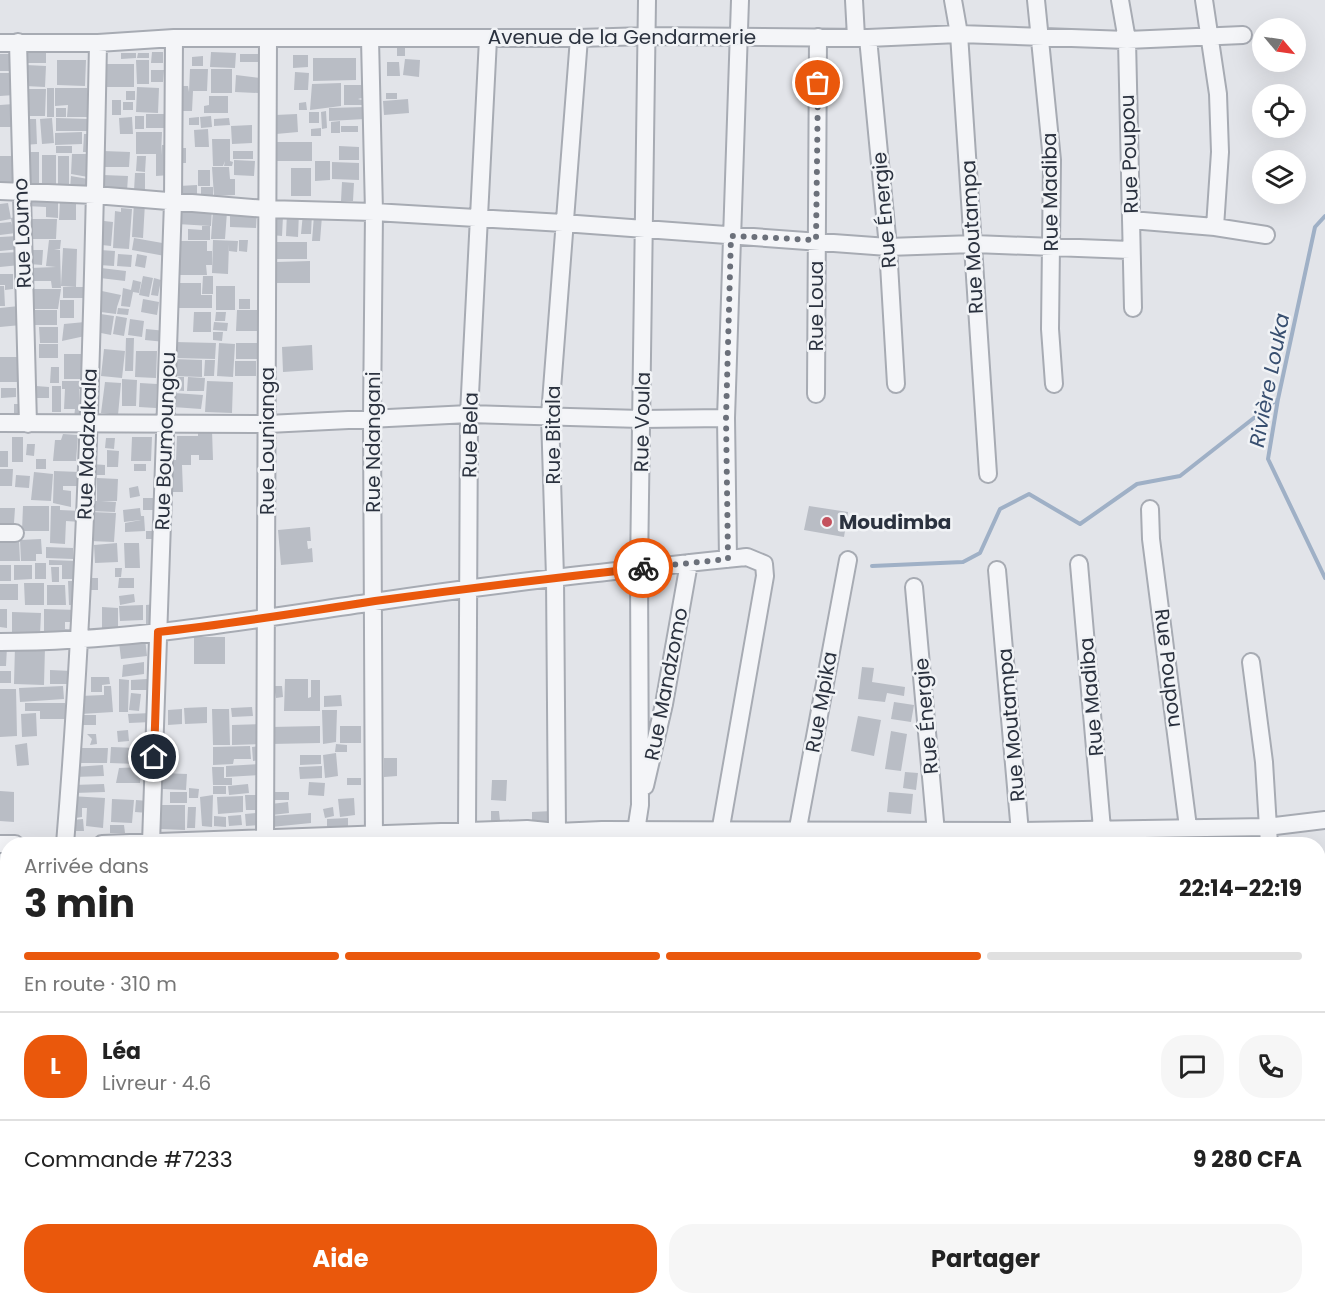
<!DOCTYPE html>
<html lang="fr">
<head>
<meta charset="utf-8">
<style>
  :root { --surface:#fff; --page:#f6f6f6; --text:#222; --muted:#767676; --line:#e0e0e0; --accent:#ea580c }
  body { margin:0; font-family:Poppins,sans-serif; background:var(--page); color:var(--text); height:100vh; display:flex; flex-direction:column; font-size:22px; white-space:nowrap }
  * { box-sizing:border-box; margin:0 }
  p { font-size:20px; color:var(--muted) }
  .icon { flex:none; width:33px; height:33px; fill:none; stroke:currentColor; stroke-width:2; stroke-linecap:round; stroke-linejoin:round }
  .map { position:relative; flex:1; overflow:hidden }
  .side { position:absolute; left:0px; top:837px; width:1326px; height:468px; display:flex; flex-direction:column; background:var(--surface); border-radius:24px 24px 0 0; box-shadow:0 6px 24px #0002 }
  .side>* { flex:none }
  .needle { width:39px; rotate:119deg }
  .fabs { position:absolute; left:1252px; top:18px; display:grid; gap:12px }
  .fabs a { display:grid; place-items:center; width:54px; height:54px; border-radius:50%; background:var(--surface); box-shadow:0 6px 24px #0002; font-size:30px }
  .pin { position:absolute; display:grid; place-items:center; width:51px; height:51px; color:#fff; margin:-26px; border:3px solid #fff; border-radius:50%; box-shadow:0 2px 6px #0007 }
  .courier { position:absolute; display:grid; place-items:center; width:60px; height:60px; margin:-30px; border:4px solid #ea580c; border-radius:50%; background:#fff; color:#222; box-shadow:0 2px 8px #0007 }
  .headline em { font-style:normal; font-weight:700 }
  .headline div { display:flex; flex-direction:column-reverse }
  .headline { display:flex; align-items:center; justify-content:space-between; height:102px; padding:0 24px }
  h1 { font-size:39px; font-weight:700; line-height:45px }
  .bar { display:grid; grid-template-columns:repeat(4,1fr); gap:9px 6px; align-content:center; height:72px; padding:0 24px }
  .bar i { height:8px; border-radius:4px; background:var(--line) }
  .bar .on { background:var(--accent) }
  .bar p { grid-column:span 4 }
  .line { display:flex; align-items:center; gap:15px; padding:0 24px; border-top:2px solid var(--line) }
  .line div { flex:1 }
  .round { display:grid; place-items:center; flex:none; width:63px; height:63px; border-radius:24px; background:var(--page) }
  .button { display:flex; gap:12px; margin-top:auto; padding:12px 24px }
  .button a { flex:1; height:69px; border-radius:24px; background:var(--accent); color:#fff; font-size:24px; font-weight:700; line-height:69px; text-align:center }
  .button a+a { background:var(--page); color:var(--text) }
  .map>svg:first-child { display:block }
  .grass { fill:#c6d2c3 }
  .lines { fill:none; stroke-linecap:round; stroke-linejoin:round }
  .stream { stroke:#9fb0c6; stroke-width:4 }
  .building { fill:#b9bdc5 }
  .minor-casing { stroke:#a7abb3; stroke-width:20 }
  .minor { stroke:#f4f5f8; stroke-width:16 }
  .done { stroke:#6b707a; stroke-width:6; stroke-dasharray:0 10.8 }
  .route { stroke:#ea580c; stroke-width:8 }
  .poi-dot { fill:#c4515d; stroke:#f1f3f6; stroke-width:2 }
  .labels { text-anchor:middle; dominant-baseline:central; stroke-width:5; stroke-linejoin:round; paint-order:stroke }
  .street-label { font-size:20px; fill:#2b323f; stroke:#f1f3f6 }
  .poi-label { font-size:20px; font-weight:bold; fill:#2b323f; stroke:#f1f3f6; text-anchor:start }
  .water-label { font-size:21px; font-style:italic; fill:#384f70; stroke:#f1f3f6 }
</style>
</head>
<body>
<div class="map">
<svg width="1325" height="1305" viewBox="0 0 1325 1305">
  <rect width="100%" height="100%" fill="#e2e4e9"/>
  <path class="grass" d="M0,869H7V944L0,943Z"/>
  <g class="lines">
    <path class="stream" d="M1325,216L1315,227L1278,399L1268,459L1325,578
      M872,566L963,562L980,553L1000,509L1029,494L1080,524L1137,484L1180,476L1278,399
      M1318,906L1325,904
      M989,1298L991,1305"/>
  </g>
  <path class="building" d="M397,48H405V56H397Z
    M24,52L46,53V63H24Z
    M152,52H163V63H151Z
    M211,52L236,53L235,68L210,67Z
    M121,53H136V58L121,59Z
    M138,53H149V58H137Z
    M0,54H13V71H0Z
    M240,54H259V62H240Z
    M293,55H308V67L293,68Z
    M203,56V66H192V57Z
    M313,58H356V80L313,81Z
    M405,59L420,60L419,77L403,75Z
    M57,60H86L85,86L57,85Z
    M136,60H149V84H137Z
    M387,62H399L400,76H387Z
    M106,64H134V87H106Z
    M26,65L46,66L45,87L25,86Z
    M190,69H208L207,91H193L192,111H180L181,86H188L189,92Z
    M211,69H232V93H211Z
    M151,70H164L163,82H151Z
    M295,72L309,73L308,90H294Z
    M0,73H14V95L0,96Z
    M236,75L260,78L259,93L235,92Z
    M341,83V106L310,110L312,84Z
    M344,85H362V98L358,99L362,100L363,105H344Z
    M137,87L159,88L158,113L136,112Z
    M47,88H54V117H47Z
    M55,88H87V117H67L68,105L55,106Z
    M25,89H46L45,116H24Z
    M126,91H135V100H126Z
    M386,93H397V99H386Z
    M209,96H228V113H204V106L209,105Z
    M408,99L409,113L384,115L383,101Z
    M112,100H121V115H112Z
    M123,102H133V110H123Z
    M306,102L307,110H299V103Z
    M14,104V127H0V105Z
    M365,107V119L329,121V108Z
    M56,108H66V117H56Z
    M326,111L327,128L322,129L321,112Z
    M309,112H319V123H309Z
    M146,114H165V128H146Z
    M297,114L298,132L276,134L275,115Z
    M135,116H144V129H135Z
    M211,116L212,127L201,128L200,117Z
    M132,117L133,134H120L119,118Z
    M199,117V125H189V118Z
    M52,118L54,143L42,144L40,119Z
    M56,118L89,119V131H56Z
    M229,118L230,125L214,126V119Z
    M24,119H36L37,144L24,145Z
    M340,121V133H331V122Z
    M252,125V143L232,144L231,126Z
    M341,126H358V132H341Z
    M321,128V136H311V129Z
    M208,129L209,147H195L194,130Z
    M82,132V144L55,145V133Z
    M136,132H162L161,155L162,145H169L170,175L156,176V154H136Z
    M84,134H92V152H83Z
    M212,139H230V161L233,162L232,166H224L225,161L223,166H213Z
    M274,142H312V161H274Z
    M56,146H72V153H56Z
    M339,146L359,147V160H339Z
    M177,148H186V163H177Z
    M103,151L130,152L129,167H103Z
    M233,151H253V159H233Z
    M25,152H39V186H25Z
    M72,154H88V177L71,174Z
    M42,155H56V186H42Z
    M0,156H13L14,182H0Z
    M58,156H69V186H58Z
    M137,156H146L145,172L136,171Z
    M234,160L255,161L254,176L234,175Z
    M315,161H330V180L315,181Z
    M332,162L359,163V180L332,179Z
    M212,167H229L230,179H235V195L214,196Z
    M291,168H311V196H291Z
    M198,170H210V186H198Z
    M135,173H145V191H134Z
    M103,175L128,176L127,191L103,190Z
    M71,176L88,179L87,190L70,189Z
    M342,182L354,183L353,201H341Z
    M197,185V196H179V186Z
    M201,187H213V195H201Z
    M26,197L58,198V218L46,217V207L26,206Z
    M60,201H76V220H59Z
    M134,202L145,203L143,238L132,237Z
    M8,203L11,219L0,221V204Z
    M178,205L212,207L211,226L177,224Z
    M121,208L132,209L129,249L113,248L115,211L121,212Z
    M230,210H257L256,228L230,227Z
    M213,211L227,212L225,239H211Z
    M287,212H299L298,237L286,236Z
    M303,213H312L311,234H301Z
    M272,215L283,216L282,236L271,235Z
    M314,215L322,216L320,241H312Z
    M15,217L16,233L0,235V223L11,222L12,225L11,218Z
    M29,219H57L56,239H29Z
    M104,221L113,222L111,246L102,245Z
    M202,226H210V240H188V229L202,230Z
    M18,236L20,249L0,251V237Z
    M134,238L168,244L165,256L132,250Z
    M49,240H61L60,249L54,250H60L61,288H52L51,281H30V268L56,267L46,266Z
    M213,240L238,241L237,252L229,251V244L228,274L212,273Z
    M239,240H248L247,252L239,251Z
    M180,241H207V251H212V265H206L207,275H180Z
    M272,242H307V259H272Z
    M63,248L77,249L76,287L61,286Z
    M30,250H43L42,265L29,264Z
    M100,250L115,251L114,266L99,265Z
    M19,252L20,265L0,267V253Z
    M118,254L132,255L131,267L117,266Z
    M137,254L147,256L145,268L135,266Z
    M310,261V283H276V262Z
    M101,268L126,271L125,281L100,278Z
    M0,274H13V289L5,290V285H0Z
    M143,276L153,278L149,297L139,295Z
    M203,276H213V294H202Z
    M154,278L161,280L158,296L151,295Z
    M133,280L141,282L139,293L133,292L130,307L121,306L123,288L131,290Z
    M179,283H201V295H212V308H179Z
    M0,286H4L5,306H0Z
    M216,286H235V310H216Z
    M63,287H83V298H63Z
    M30,289H61L58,309H30Z
    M97,290L121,295L117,307L112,306L117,307L116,314L93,311Z
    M143,299L159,302L157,315L141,312Z
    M239,299H250V309H239Z
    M60,300H74V318H60Z
    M19,306L21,325L0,327V308Z
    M118,308L129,309L128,315L117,314Z
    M35,310H57V325H35Z
    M237,310H257V331H236Z
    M194,312H211V332H193Z
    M216,312H226L225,321H215Z
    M94,313L114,316L111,335L91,331Z
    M116,316L127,318L124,336L113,334Z
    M130,319L144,321L142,337L128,335Z
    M85,322V336L62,341L64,324Z
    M214,322L228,323L227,331L213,330Z
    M39,327H58V343H40Z
    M146,329L166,331L165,342L145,340Z
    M213,332H223L222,341L213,340Z
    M126,338H134L133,371H125Z
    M175,342L216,343L215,359L174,358Z
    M219,343L235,344L233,377L217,376Z
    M236,343H257V359H236Z
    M39,344H58V358H39Z
    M312,345L313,370L283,372L282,347Z
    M104,349L125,351L122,378L101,376Z
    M136,351H157L156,378L135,377Z
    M64,354H83L82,379H64Z
    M0,357H19V382H0Z
    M173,359L202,360V377L173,376Z
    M205,360H215L214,376H204Z
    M235,361H256V376H235Z
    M51,367H59V383H50Z
    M173,377H184V391L172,390Z
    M188,377L205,378L204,391H187Z
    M122,379L137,380L136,406H122Z
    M62,381H84V389H79V410L84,411L83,418H74L75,409H64L65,389H62Z
    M207,381L233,382L232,413L205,412Z
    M105,382L121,383L118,415L101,413Z
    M140,383L157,384L156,408L139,407Z
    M36,386L49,387V398H36Z
    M52,386H61V412H52Z
    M1,388H16V397L1,398Z
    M174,393L203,395L201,409L173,407Z
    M14,404H24V415H14Z
    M198,430H212L213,460H199V455H191V465H182L183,492H171V460H176L177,436H198Z
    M63,434L78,435L76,461H53L55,440H61Z
    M12,437H23V462H12Z
    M132,437H152L151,461H131Z
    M106,438H115L114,449L105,448Z
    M27,444H35L34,456L26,455Z
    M107,450L119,451L118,467H107Z
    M0,451H8V467H0Z
    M36,459H46V469H36Z
    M92,464L105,465V475H91Z
    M134,464H146V471H134Z
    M0,469H13L12,486H0Z
    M54,471L80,472V486H63V490L71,491V507L53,503Z
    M34,472L53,474L51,501L31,500Z
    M16,475L30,476L29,488L15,487Z
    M97,478L118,479L117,501H101L116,502L115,512L90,511L91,501H97Z
    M138,486L140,496L130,498L129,488Z
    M143,498H156V510H143Z
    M23,506H49V531H22Z
    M51,506H60V510L82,511L81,522L66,521L65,544L50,543Z
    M809,506L848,512L844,537L804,530Z
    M0,508H15L14,523H0Z
    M140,508L141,516H144L145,531L125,532V523L141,520L124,522L123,510Z
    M91,512L116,513L114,542L90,541Z
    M310,527L311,541H307L308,549L312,548L313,562L281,565L278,530Z
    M146,531H155V539H146Z
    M41,539L42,554H36V561H21L20,540Z
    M19,540L20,561H0V541Z
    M117,543L118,562L95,563L94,545Z
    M124,543H139L140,568H125Z
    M46,547L73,548V559L46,558Z
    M49,560L78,561L77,579H62V565H49Z
    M35,563H46V579H35Z
    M0,565H11V581H0Z
    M14,565H32V579L14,580Z
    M51,567H59V582H52Z
    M115,568H122L121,577H115Z
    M86,578H98V590H86Z
    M119,578H134V588H118Z
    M68,581H77V605H69Z
    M24,583H44V605H25Z
    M0,584H18V600H0Z
    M47,585H65L66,605H47Z
    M134,594L135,602L120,605L119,596Z
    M156,604V628H146V605Z
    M143,605V620L120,621L119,606Z
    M102,607L118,608V634H102Z
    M0,609H7V628L0,627Z
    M44,609L78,610V622H65V629L77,630V638L44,637Z
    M12,612L41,613L40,635L12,634Z
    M194,637H225V664H194Z
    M145,638L147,656L121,659L119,642Z
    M15,646L45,647L44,685L14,684Z
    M0,647H7L6,666H0Z
    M144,662V674L122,677L123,665Z
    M862,667L874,668L872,682L905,687L904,696L887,693L885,702L858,699Z
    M50,670L72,671V684H50Z
    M0,671H11V683H0Z
    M91,677H109L110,684L102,685V692H91Z
    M119,679L129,680L128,712H119Z
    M147,679V690H131V680Z
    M285,679H308V698L311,697V680H320V711H284Z
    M63,686L64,699L20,702L19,688Z
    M104,686H111L113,712L81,714L80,696L104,695Z
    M274,686H282L283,697L276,698Z
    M0,689H16L17,736L0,737Z
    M131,693L141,694L139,711L129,710Z
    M341,695L342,706L324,707V696Z
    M894,702L914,705L911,722L891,719Z
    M25,703H65V719H40V711H25Z
    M207,707V723L185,724L184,708Z
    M252,707L253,716L232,717L231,708Z
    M182,709V724L168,725V710Z
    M212,709H229L230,745H213Z
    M322,710H337L336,742L323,744Z
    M36,713L37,736L22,737L21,714Z
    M151,713V722L129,723L128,714Z
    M82,715H96V725H82Z
    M858,716L881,720L874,756L851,751Z
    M260,724V744L232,745V725Z
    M320,726V743L271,744V727Z
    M340,726H361V743H340Z
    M128,730L129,741L118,742L117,731Z
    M891,731L907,734L901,771L885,769Z
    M87,734H96L97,744L90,745L92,739Z
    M27,743L29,765L17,766L15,745Z
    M336,744L347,745V752H335Z
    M250,746L251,759H234L233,764L213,765V747Z
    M259,746L260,760L253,761L252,747Z
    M111,747L137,748V764L110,763Z
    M81,748H108L107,763H80Z
    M336,753L338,776L325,778L323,755Z
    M300,755H321V764L300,765Z
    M384,758H397V776L384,777Z
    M260,764V775L226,777V766Z
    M103,765L104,776L74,777V767Z
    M322,766V778L300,779L299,767Z
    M142,767L140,783H116L119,768Z
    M212,767H224V778H232V785H213Z
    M905,772L918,773L916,790L903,788Z
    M163,773L187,774L186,790L162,789Z
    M347,778H361V785H347Z
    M492,780H507L506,801L491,800Z
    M309,782L325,783L324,796L308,795Z
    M104,784L105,792L74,793L73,785Z
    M248,784L249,793L229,795L228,786Z
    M213,786H226V794H213Z
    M189,788L199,789L198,798H189Z
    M0,791L14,792V822L0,821Z
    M170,792H187V803H170Z
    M272,792H289V800H272Z
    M889,792L913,794L911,814L887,812Z
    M213,795L212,827L202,826L200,797Z
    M245,795H257L258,810H246Z
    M70,796L105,798L103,828L86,826L87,808H82V817L69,819Z
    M243,796V812L218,814L217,797Z
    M354,798L355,815L340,817L338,799Z
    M112,799L134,800L132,823L111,822Z
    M136,800L148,801V813L135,812Z
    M288,802L289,813L272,815L271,804Z
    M161,805H185V830L161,829Z
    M188,807H196L195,828H187Z
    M333,807L334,816L325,818L323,809Z
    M491,811H499L500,821H491Z
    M552,811V823H532V812Z
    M257,813L258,825L246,826L245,814Z
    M311,813V823L271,827V816Z
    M241,815L242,825L229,826L228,816Z
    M214,816L226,817V827L214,826Z
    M348,818V829H327V819Z
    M83,819L84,831H73L72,820Z
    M110,825H124L125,833H110Z
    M1324,927H1325V948L1319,947Z
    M0,970H8V992H0Z
    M8,997V1029L0,1030V998Z
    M1318,1077L1325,1080V1094L1318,1090Z
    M1318,1093L1325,1096L1321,1107L1318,1106Z
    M1323,1128L1325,1129V1151L1318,1149Z
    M0,1148H8V1167H0Z
    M1322,1156L1325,1158L1324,1184L1318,1181Z
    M0,1227H8V1250L0,1251Z
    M1318,1251L1325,1253V1265L1318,1263Z
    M166,1298H186V1305H166Z
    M188,1298H199V1305H188Z
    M213,1298H248L247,1302H229L228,1305H214Z
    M274,1298H297L296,1305H272Z
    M305,1298H333V1302H339V1305H305Z
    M410,1298H433V1303Z
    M490,1298H507L506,1305H490Z
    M715,1298H740V1303L715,1299Z
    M742,1298H755L753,1305H741Z
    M758,1298H775L774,1302L758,1300Z
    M794,1298H822L821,1305H793Z
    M824,1298H844L843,1305H823Z
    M1258,1298L1276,1305H1254Z
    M1300,1298L1310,1303L1308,1305H1294Z
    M1156,1299L1196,1298L1195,1302L1206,1305H1187Z"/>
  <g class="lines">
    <g class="minor-casing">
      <path id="minor" d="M854,0L856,37
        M953,0L959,34L988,474
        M1036,0L1052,160L1050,329L1054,384
        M1120,0L1127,40L1133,308
        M1204,0L1218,94L1220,152L1215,227
        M868,38L888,247L896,384
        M370,39L374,212L372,418L374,844
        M18,42L28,424
        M0,43H98L174,38H579L647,36L868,38L959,34L1127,40L1243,35
        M0,191L95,195L266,209L374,212L563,223L888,247L974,244L1130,250
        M1131,220L1215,227L1266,235
        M816,394L818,37
        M0,423L268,424L469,414L641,419L726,418
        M1150,509L1151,539L1188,827
        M0,533H15
        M728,559L726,418L740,0
        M1079,564L1102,829
        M997,570L1021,844
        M914,587L937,844
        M0,642C126,642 249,620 374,602C498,583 623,570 747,557L764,564L765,576L718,844
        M1251,662L1264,762L1269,844
        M645,786L664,704L689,563
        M467,832L469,414L488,39
        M557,832L555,577L550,415L579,38
        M151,843L173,202L174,38
        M0,844H15
        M65,844C87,578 93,310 98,43
        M102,844L527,829L557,832L602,830L1021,831L1267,827L1325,820
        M265,844L268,38
        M526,844L527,829
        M634,844L640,805L639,569L647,0
        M795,844L848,560
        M1318,1027L1325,1011
        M1318,1214L1325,1197
        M260,1298V1305
        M623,1298L668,1305
        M934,1298V1305
        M1068,1298L1069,1305
        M346,1305V1298
        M441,1305L442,1298
        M537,1305L539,1298
        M699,1305L700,1298
        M783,1305L784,1298
        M862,1305L863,1298
        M1139,1305L1142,1298
        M1212,1305L1215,1298
        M1283,1305L1286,1298
        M1317,1305L1325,1289"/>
    </g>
    <use href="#minor" class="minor"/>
  </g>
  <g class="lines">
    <path class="done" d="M643,568L728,559L726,418L731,236L816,240L818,83"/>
    <path class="route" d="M154,757L158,632C231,624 303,612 375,601C464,589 553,578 643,568"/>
  </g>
  <circle class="poi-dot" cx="827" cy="522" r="6"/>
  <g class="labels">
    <g class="street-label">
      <text x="622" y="37">Avenue de la Gendarmerie</text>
      <text transform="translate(1129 154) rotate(-92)">Rue Poupou</text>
      <text transform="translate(1050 192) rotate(-91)">Rue Madiba</text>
      <text transform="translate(884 210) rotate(-95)">Rue Énergie</text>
      <text transform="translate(22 233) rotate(-92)">Rue Loumo</text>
      <text transform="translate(972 237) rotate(-93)">Rue Moutampa</text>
      <text transform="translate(816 306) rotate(-90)">Rue Loua</text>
      <text transform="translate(642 422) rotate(-89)">Rue Voula</text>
      <text transform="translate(470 435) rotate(-89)">Rue Bela</text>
      <text transform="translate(553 435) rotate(-90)">Rue Bitala</text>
      <text transform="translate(165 441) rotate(-88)">Rue Boumoungou</text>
      <text transform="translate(267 441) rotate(-90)">Rue Lounianga</text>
      <text transform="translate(373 442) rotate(-90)">Rue Ndangani</text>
      <text transform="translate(87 444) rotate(-88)">Rue Madzakala</text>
      <text transform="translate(1169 668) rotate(83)">Rue Poupou</text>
      <text transform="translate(666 684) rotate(-79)">Rue Mandzomo</text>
      <text transform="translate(1091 697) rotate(-95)">Rue Madiba</text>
      <text transform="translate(821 702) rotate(-80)">Rue Mpika</text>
      <text transform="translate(926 716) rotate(-95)">Rue Énergie</text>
      <text transform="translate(1011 725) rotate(-95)">Rue Moutampa</text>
    </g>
    <g class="poi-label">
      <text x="839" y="522">Moudimba</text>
    </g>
    <g class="water-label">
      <text transform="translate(1269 380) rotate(-79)">Rivière Louka</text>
    </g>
  </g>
</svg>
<div class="fabs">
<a><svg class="needle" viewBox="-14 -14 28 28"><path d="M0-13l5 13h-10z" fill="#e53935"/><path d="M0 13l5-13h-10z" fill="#767676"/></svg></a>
<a><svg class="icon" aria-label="locate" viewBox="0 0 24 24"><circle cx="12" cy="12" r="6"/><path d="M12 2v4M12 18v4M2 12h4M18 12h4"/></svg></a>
<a><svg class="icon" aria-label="layers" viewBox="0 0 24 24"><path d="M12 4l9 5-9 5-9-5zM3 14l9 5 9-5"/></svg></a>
</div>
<div class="pin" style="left:818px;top:83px;background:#ea580c"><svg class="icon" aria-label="bag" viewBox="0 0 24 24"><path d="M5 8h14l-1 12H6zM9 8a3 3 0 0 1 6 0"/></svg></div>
<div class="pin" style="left:154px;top:757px;background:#1f2937"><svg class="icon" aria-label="home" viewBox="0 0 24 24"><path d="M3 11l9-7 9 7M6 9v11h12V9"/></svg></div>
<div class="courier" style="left:643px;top:568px"><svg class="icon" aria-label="bike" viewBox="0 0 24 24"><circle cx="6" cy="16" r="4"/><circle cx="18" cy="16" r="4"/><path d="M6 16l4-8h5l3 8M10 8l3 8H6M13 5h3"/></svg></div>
<section class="side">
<div class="headline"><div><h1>3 min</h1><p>Arrivée dans</p></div><em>22:14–22:19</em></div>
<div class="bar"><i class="on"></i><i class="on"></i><i class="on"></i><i></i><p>En route · 310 m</p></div>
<div class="line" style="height:108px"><b class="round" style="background:var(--accent);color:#fff">L</b><div><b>Léa</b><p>Livreur · 4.6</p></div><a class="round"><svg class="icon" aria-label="chat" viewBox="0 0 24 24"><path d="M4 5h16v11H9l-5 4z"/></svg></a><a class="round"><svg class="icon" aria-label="phone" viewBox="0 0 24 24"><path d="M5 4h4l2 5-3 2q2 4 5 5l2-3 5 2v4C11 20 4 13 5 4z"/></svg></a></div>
<div class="line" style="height:78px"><div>Commande #7233</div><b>9 280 CFA</b></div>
<div class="button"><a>Aide</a><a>Partager</a></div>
</section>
</div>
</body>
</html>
